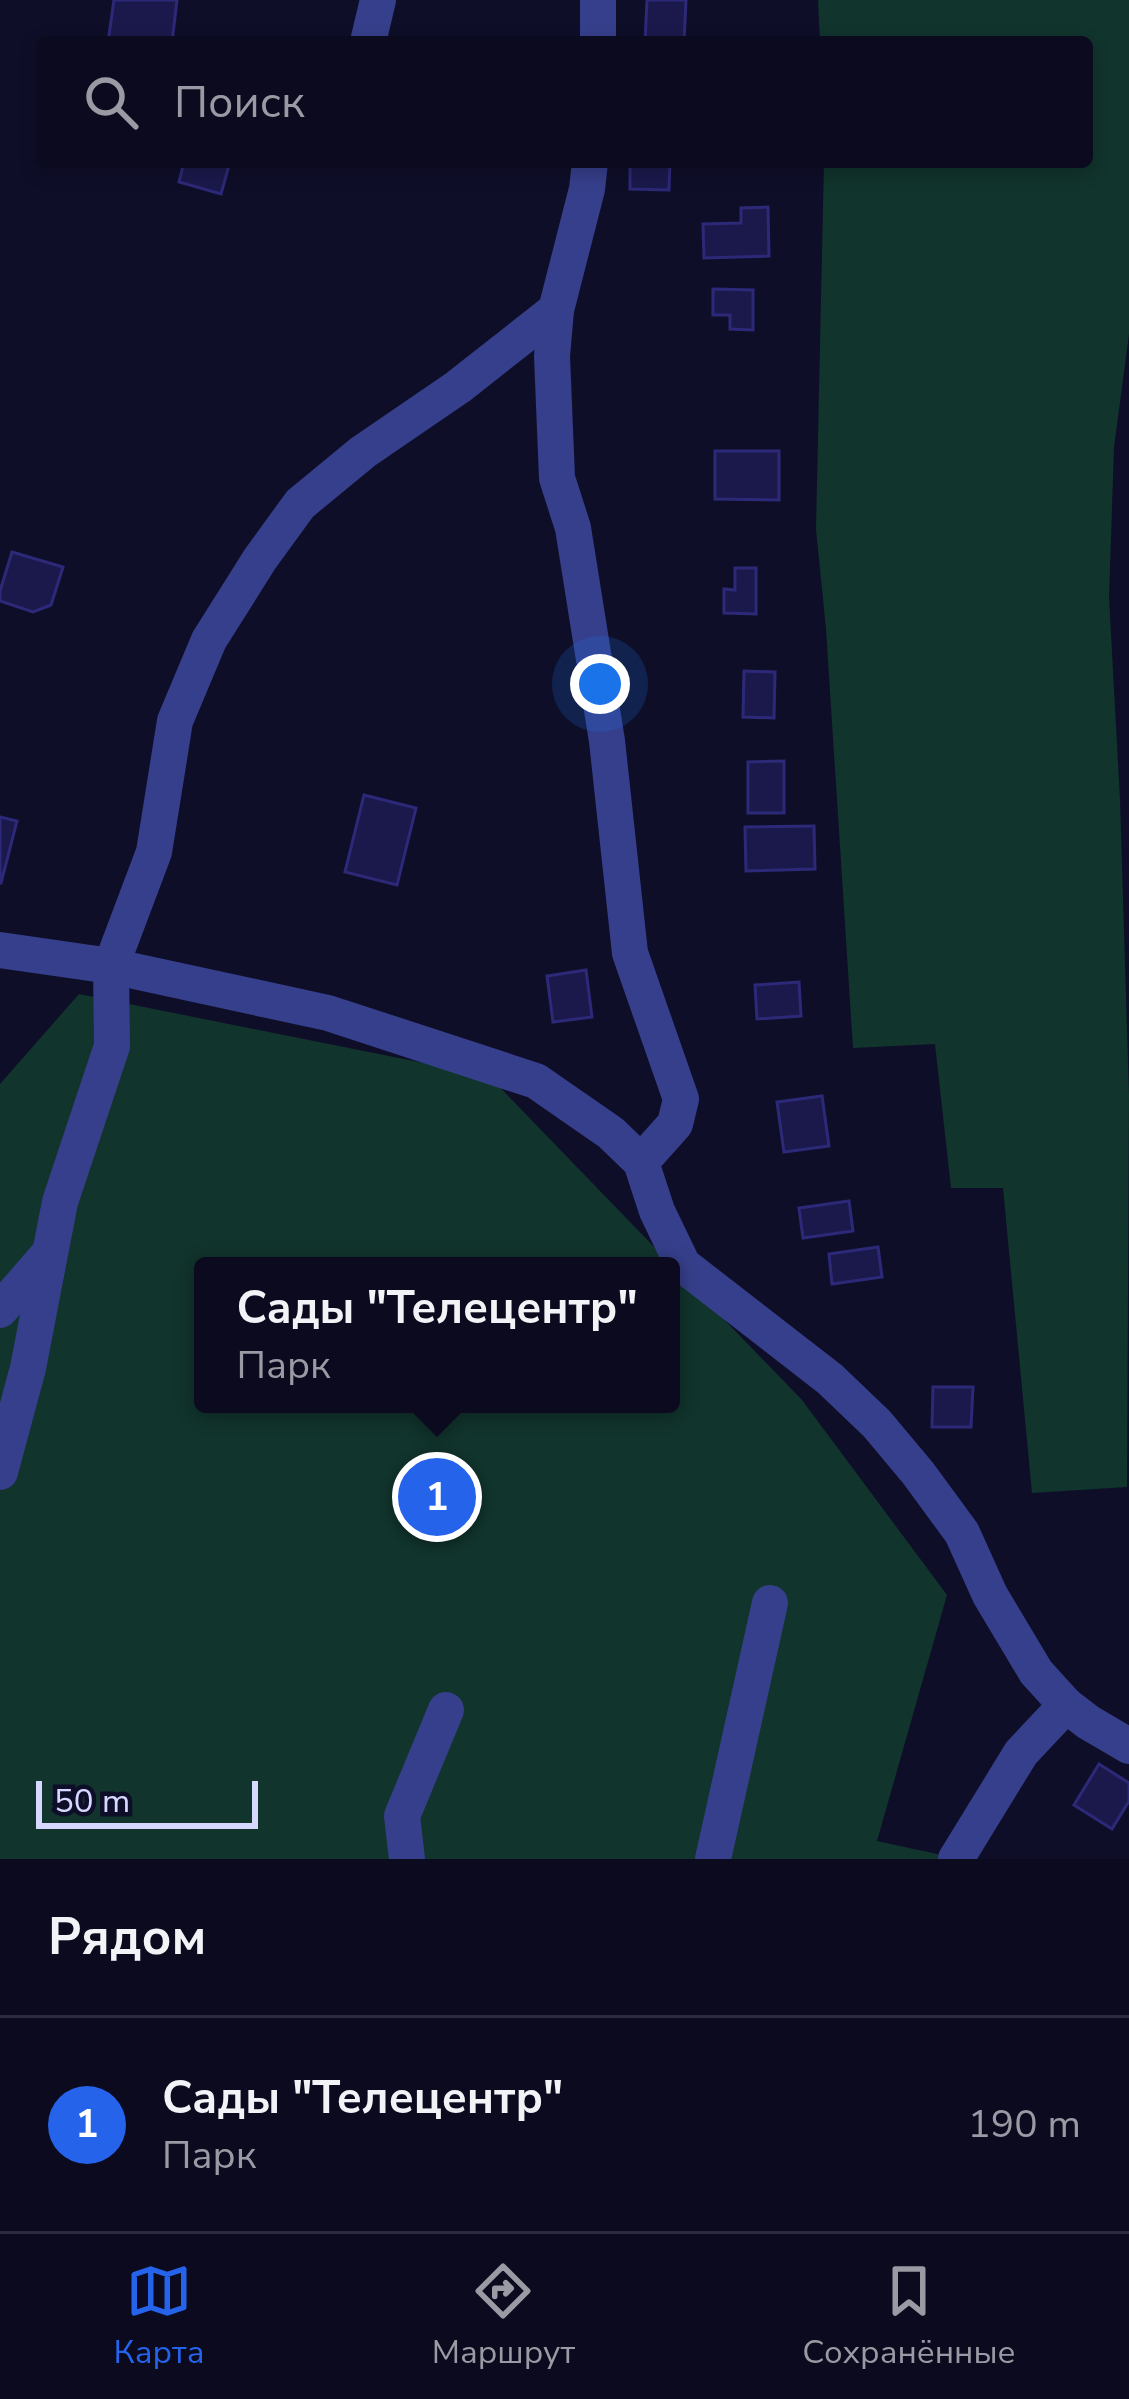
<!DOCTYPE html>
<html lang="ru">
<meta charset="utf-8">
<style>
body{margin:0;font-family:"Nunito Sans",sans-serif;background:#141328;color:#f1f3f6}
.scale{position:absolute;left:36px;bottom:30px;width:222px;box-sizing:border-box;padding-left:12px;border:6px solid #d6d8ff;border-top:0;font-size:33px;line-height:42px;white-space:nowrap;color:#d6d8ff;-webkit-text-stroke:9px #0f0e29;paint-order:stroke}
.you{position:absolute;left:600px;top:684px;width:42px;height:42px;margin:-30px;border:9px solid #fff;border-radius:50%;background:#1a73e8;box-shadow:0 0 0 18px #1a73e833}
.badge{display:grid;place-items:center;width:78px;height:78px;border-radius:50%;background:#2563eb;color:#fff;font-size:39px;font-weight:700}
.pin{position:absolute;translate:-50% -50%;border:6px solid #fff;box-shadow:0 3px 12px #0006}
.popup{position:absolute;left:194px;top:1257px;width:486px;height:156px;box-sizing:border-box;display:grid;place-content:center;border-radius:12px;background:#0b0a1f;filter:drop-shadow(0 3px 9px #0005);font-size:39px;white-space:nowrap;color:#9a9aa4}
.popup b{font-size:45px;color:#f1f3f6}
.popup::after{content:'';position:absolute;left:50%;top:100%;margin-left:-24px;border:24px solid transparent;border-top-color:#0b0a1f}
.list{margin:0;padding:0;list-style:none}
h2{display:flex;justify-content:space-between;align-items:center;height:156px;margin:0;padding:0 48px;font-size:51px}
h2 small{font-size:39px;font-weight:400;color:#9a9aa4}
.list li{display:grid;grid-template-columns:78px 1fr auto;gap:36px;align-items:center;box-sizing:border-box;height:216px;padding:0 48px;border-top:3px solid #2b2b3d}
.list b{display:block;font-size:45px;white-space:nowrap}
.list p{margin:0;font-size:39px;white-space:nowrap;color:#9a9aa4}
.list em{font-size:39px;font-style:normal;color:#9a9aa4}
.icon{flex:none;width:66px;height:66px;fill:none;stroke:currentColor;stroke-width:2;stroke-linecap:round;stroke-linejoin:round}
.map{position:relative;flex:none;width:1129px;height:1859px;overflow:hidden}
.search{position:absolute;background:#0b0a1f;box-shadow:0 6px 18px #0003;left:36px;right:36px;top:36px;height:132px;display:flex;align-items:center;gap:30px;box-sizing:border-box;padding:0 42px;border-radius:12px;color:#9a9aa4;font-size:45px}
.sheet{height:372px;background:#0b0a1f}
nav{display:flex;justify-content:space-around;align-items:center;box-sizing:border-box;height:168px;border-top:3px solid #2b2b3d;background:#0b0a1f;font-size:33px;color:#9a9aa4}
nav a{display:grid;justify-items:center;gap:6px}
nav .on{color:#2563eb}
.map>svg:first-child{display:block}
.green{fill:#11342d;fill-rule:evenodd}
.building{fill:#1b194b;stroke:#2d2979;stroke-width:3}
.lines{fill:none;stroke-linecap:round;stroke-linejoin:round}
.minor{stroke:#363f8b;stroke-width:36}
</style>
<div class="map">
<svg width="1129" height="1859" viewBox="0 0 1129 1859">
<rect width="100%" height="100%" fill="#0f0e29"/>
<g class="green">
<path d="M818,0H1129V334L1114,447L1109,597L1120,800L1129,1095L1127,1487L1032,1493L1003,1188H951L935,1044L853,1048L826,629L816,529L824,162H1087V42H820Z"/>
<path d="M79,994L489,1076L802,1400L947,1595L877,1841L960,1859H0V1084ZM203,1266H671V1404H203Z"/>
</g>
<g class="building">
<path d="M114,0H177L172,42H108Z"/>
<path d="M647,0H686L684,42H645Z"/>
<path d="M184,162H230L221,194L179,182Z"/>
<path d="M630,162H670L669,190L630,189Z"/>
<path d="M768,207L769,256L704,258L703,224L741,223V208Z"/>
<path d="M713,289L753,290V330L730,329V315H713Z"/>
<path d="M715,451H779V500L715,499Z"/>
<path d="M12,552L63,567L51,605L33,612L0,601V591Z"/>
<path d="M735,568H756V614L724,613V589L735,590Z"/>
<path d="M744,671L775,672L774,718L743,717Z"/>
<path d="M784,761V813H748V762Z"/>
<path d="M364,795L416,808L397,885L345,872Z"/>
<path d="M0,817L17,821L1,883H0Z"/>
<path d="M814,826L815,869L746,871L745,827Z"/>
<path d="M586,970L592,1017L553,1022L547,976Z"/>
<path d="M799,982L801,1016L757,1019L755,985Z"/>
<path d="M822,1096L829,1146L784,1152L777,1102Z"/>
<path d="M849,1201L853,1231L803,1238L799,1208Z"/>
<path d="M878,1247L882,1277L832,1284L829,1254Z"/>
<path d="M933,1387H973L971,1427H932Z"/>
<path d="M1099,1764L1129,1783V1801L1112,1829L1074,1805Z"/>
</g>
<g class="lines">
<g class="minor">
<path d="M598,0V42"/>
<path d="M368,42L378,0"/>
<path d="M590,162L587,189L556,310L552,356L557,478L573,528L607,741L630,953L681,1099L675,1124L641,1162"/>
<path d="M0,950L111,966L328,1013L536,1081L611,1133L641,1162L657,1211L683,1265L830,1379L877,1424L918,1473L962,1533L990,1595L1036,1672L1066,1705L1088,1722L1129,1746"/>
<path d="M0,1310L46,1257"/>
<path d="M0,1472L28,1368L60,1202L112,1046L111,966L154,852L175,721L209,640L260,559L300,504L363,452L458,387L556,310"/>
<path d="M407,1859L402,1816L446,1710"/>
<path d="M713,1859L770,1603"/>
<path d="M956,1859L1021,1753L1066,1705"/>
</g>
</g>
</svg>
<div class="scale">50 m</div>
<div class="you"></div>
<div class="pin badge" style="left:437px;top:1497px">1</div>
<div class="popup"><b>Сады &quot;Телецентр&quot;</b>Парк</div>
<div class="search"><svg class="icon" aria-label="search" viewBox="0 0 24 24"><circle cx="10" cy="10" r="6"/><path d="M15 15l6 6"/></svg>Поиск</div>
</div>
<section class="sheet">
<h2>Рядом<small></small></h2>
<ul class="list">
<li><span class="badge">1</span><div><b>Сады &quot;Телецентр&quot;</b><p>Парк</p></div><em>190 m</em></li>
</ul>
</section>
<nav>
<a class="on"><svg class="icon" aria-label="map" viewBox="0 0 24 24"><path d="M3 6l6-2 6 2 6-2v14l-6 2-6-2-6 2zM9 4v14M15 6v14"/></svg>Карта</a>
<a><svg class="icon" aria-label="directions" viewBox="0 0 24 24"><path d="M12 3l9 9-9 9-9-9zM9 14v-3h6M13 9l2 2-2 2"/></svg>Маршрут</a>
<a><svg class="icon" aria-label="saved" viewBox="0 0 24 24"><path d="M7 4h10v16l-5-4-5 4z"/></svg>Сохранённые</a>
</nav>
